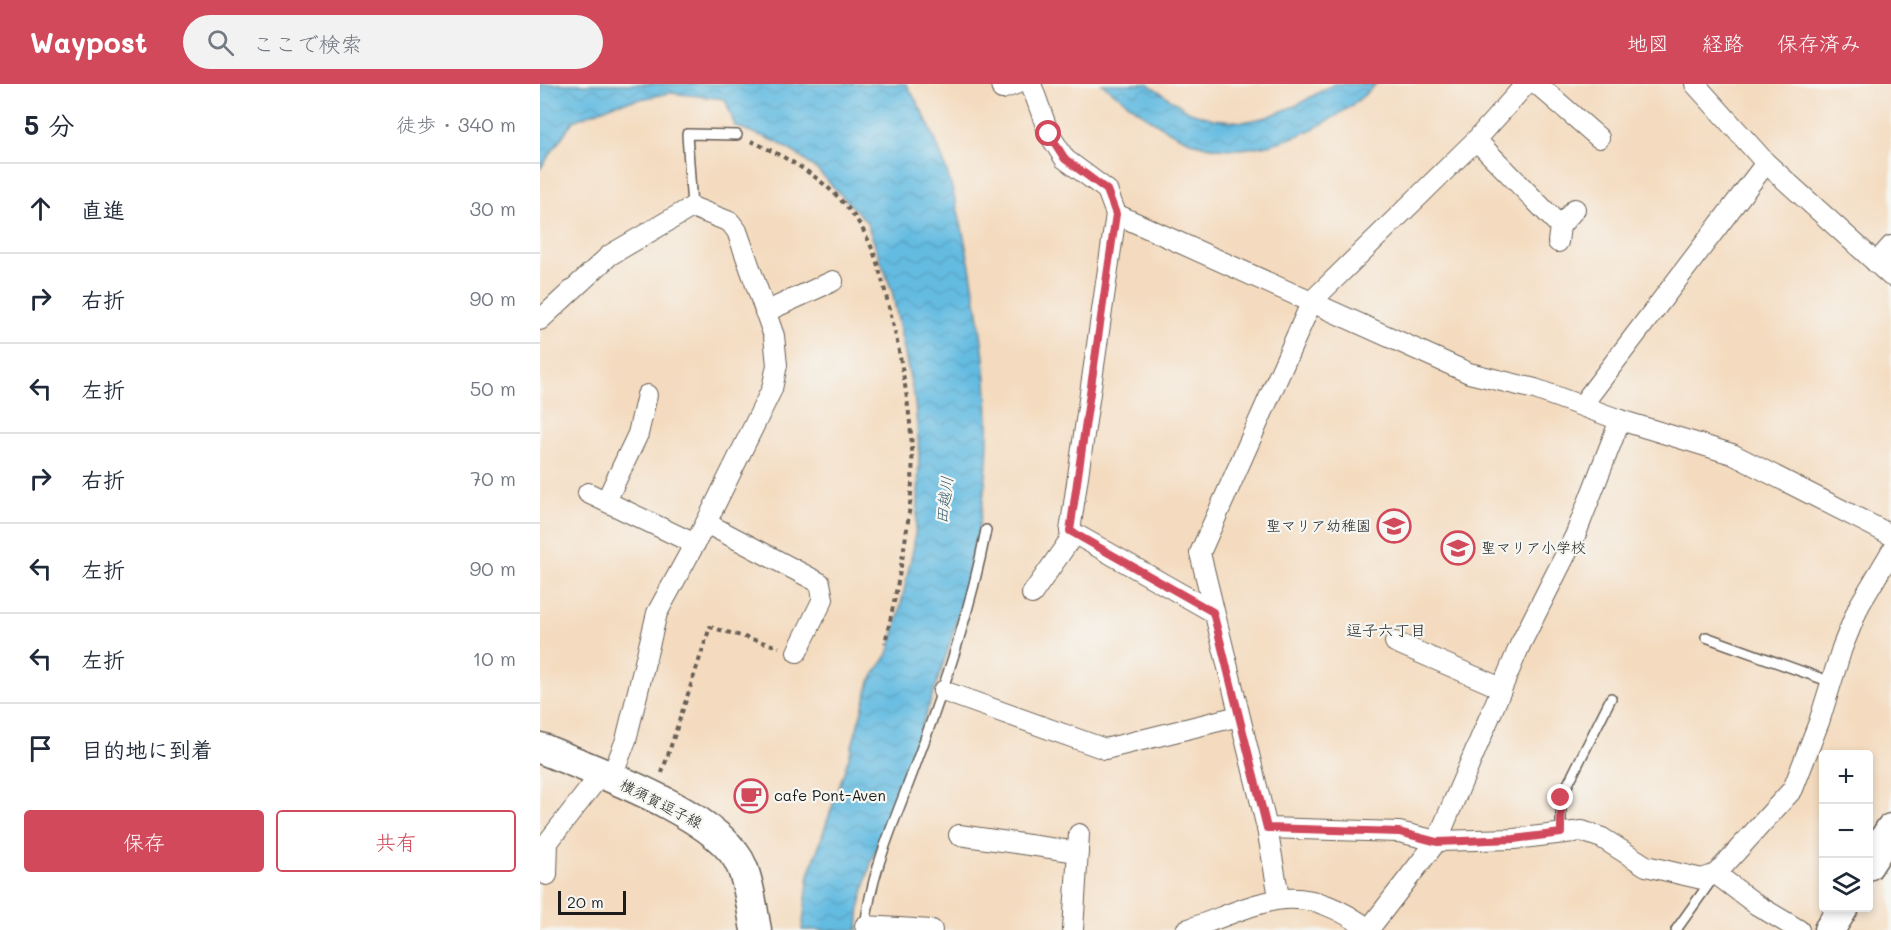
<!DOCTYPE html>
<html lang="ja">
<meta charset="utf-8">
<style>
body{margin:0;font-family:Mali,"Klee One",sans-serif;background:#f2f2f3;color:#1f2937}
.controls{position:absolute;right:18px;bottom:18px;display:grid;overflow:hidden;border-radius:6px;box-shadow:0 3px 9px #0003}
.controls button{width:54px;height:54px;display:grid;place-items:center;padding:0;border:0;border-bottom:2px solid #e0e1e3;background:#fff;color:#1f2937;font:30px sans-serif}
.scale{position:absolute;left:18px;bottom:15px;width:68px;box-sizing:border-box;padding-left:6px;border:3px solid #1c1c1c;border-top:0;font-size:16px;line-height:21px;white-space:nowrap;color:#1c1c1c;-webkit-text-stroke:4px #f6f6f2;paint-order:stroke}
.stop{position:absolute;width:18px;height:18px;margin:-14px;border:4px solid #d1495b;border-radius:50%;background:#fff}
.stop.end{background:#d1495b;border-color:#fff;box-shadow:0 2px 6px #0008}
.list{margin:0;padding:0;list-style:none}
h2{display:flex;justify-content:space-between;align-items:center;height:78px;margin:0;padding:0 24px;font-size:26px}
h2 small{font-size:20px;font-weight:400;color:#747a83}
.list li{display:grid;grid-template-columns:39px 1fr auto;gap:18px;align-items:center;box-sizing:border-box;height:90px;padding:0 24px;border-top:2px solid #e0e1e3}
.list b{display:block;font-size:22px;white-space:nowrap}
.list em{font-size:20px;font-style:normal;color:#747a83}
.actions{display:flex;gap:12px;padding:18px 24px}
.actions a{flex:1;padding:14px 0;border:2px solid #d1495b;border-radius:6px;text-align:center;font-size:21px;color:#d1495b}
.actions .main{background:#d1495b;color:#fff}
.icon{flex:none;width:33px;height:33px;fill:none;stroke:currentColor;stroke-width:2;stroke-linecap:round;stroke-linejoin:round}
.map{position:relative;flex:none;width:1351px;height:846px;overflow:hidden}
header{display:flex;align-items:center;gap:36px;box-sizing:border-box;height:84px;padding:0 30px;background:#d1495b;color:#fff}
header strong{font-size:28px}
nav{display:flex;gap:33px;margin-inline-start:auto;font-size:21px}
.search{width:420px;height:54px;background:#f2f2f3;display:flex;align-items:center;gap:15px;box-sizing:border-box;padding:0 21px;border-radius:33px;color:#747a83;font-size:22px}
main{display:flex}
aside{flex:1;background:#fff}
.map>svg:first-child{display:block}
.water{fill:url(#water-waves);stroke:#406c7e;stroke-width:1.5}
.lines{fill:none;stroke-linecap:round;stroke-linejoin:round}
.lane-casing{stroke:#685f55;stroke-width:12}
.street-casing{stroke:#685f55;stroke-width:22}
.primary-casing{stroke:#685f55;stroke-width:33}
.path{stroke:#685f55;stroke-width:4;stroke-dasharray:4.5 4.5;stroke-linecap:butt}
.lane{stroke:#fff;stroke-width:9}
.street{stroke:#fff;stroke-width:20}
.primary{stroke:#fff;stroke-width:30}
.route{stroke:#d1495b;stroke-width:8}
.labels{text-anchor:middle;stroke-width:4.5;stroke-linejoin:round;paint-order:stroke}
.poi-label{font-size:15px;fill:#1c1c1c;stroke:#f6f6f2;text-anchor:start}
.street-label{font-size:15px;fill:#1c1c1c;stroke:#f6f6f2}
.water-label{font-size:16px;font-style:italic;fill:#395c6b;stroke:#f6f6f2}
.neighbourhood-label{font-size:16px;fill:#1c1c1c;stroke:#f6f6f2}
</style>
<header>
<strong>Waypost</strong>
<div class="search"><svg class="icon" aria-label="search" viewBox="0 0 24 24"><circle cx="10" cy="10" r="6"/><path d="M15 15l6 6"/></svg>ここで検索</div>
<nav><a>地図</a><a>経路</a><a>保存済み</a></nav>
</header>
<main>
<aside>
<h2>5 分<small>徒歩 · 340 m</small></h2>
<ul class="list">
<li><svg class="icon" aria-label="ahead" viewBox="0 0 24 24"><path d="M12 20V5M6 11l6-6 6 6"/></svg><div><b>直進</b></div><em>30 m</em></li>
<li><svg class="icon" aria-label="right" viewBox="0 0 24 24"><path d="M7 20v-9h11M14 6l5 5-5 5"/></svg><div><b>右折</b></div><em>90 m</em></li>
<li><svg class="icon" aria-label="left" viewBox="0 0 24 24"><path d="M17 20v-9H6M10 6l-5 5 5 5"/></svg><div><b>左折</b></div><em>50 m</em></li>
<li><svg class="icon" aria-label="right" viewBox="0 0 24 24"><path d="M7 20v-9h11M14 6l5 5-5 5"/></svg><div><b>右折</b></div><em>70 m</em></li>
<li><svg class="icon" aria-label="left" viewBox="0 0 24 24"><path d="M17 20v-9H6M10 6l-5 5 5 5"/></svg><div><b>左折</b></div><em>90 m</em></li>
<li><svg class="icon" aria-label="left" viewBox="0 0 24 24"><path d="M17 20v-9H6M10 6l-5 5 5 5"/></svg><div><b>左折</b></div><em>10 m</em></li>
<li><svg class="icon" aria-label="arrive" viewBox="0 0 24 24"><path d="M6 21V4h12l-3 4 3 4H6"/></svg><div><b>目的地に到着</b></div></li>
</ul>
<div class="actions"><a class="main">保存</a><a>共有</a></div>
</aside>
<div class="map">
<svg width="1351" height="846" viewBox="0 0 1351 846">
<defs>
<pattern id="water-waves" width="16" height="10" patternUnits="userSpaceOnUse" patternTransform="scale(1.5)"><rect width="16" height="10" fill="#64bbe1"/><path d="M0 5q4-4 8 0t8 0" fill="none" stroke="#56a0c0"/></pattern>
</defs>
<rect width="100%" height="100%" fill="#f6f6f2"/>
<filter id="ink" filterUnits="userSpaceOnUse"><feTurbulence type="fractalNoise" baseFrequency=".0167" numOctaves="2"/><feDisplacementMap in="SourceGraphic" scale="12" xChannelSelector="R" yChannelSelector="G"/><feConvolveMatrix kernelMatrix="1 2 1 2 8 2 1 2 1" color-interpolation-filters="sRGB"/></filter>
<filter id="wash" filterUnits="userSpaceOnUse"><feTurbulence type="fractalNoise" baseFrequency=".008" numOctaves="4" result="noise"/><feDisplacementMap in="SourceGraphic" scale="24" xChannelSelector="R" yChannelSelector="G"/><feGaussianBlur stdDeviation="1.35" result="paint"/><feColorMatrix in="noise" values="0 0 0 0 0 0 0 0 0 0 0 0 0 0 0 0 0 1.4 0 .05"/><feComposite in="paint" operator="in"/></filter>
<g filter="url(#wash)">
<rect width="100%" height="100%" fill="#f4dbbf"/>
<g class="water">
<path d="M0,0H366C402,55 418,119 430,183C444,257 454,334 444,409C429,536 373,661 330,782L320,821L318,846H262L269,791L309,673L330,597L348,570L358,534L374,461L378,419L379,366L375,319L352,207L326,137L278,87L255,69L237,58L195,42L185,15L131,9L75,20L33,37L0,85Z"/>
<path d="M562,0H608L650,28L674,35L703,38L727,33L757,21L794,0H836C790,47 706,84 643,54C614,41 588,18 562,0Z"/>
</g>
</g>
<g filter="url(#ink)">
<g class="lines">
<g class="lane-casing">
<g id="lane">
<path d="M152,123L147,50L197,51"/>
<path d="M1166,553L1291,598"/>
<path d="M1021,749V714L1071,614"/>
<path d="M325,844C331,785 358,730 378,674C406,599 431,524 446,446"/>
<path d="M1136,846L1173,794"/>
</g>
</g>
<g class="street-casing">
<g id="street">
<path d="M461,0L462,5L476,0"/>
<path d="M491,0L509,50L525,75L567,106L576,130L530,447L673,528"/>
<path d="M997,0L1059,54"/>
<path d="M1155,0L1226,79L1351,192"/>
<path d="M936,56L1020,142"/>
<path d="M576,130L929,289L995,305L1080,336L1192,370L1351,451"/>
<path d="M1018,158L1020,142L1035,125"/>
<path d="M1336,179L1351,162"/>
<path d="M225,228L293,197"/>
<path d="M0,236L70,171L152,123L190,138L197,147L234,252L237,281L232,305L166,439L117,529L86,656L71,694"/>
<path d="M1042,321L1226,79"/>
<path d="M48,409L155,460"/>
<path d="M66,417L98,350L107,311"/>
<path d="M166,439L280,499L283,515L257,568"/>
<path d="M492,510L534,450"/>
<path d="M855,558L961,604"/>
<path d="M403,607L565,665L699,632"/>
<path d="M727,744L859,748L897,757L974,755L1042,747L1062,754L1106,782L1162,795L1176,790L1217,821L1259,846"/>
<path d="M419,751L538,768"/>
<path d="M1176,790L1253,705L1279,638L1302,564L1319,522L1351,468"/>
<path d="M7,791L8,758L61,690"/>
<path d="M739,813L727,744L660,469L772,217L936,56L986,0"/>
<path d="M325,842L392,846"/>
<path d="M829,845L897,757L980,561L1035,452L1080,336"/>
<path d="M533,846L539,750"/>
<path d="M646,846C724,819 756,792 830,846"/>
</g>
</g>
<g class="primary-casing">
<g id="primary">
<path d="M0,664C50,685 182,731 202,783C210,802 212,826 216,846"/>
<path d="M1328,781L1351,745"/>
<path d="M1289,846L1303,824"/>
</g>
</g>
<g class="path">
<path d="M211,57C255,77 298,102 323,146C337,170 343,200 350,227C362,275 375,349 372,398C368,452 357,506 345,559"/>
<path d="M122,689L170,543L239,563"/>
</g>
<use href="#lane" class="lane"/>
<use href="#street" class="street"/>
<use href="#primary" class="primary"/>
</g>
</g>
<g class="lines" filter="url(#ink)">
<path class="route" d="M509,50L525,75L567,106L576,130L530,447L673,528L727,744L859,748L897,758L974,755L1021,749V714"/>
</g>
<defs>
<g id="school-ring" transform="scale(1.725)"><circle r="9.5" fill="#f6f6f2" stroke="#d1495b" stroke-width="1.5"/><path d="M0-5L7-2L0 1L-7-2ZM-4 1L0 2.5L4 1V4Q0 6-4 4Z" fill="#d1495b"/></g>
<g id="cafe-ring" transform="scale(1.725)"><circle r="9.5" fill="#f6f6f2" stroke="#d1495b" stroke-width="1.5"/><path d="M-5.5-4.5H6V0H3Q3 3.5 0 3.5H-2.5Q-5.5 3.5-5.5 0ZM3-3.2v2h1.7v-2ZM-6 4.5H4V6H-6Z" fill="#d1495b"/></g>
</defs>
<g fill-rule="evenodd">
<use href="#school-ring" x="854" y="442"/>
<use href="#school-ring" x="918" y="464"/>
<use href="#cafe-ring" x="211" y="712"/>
</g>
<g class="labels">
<g class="poi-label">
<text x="831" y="447" text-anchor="end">聖マリア幼稚園</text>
<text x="941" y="469">聖マリア小学校</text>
<text x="234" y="717">cafe Pont-Aven</text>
</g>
<g class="street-label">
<text transform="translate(121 720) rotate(27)" y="5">横須賀逗子線</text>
</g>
<g class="water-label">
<text transform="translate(404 416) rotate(-83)" y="6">田越川</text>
</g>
<g class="neighbourhood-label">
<text x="846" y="552">逗子六丁目</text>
</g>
</g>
</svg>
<div class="controls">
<button>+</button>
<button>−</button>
<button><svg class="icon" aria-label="layers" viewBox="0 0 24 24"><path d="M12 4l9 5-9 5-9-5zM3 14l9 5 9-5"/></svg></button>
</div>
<div class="scale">20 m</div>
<div class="stop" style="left:509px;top:50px"></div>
<div class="stop end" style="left:1021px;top:714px"></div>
</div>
</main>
